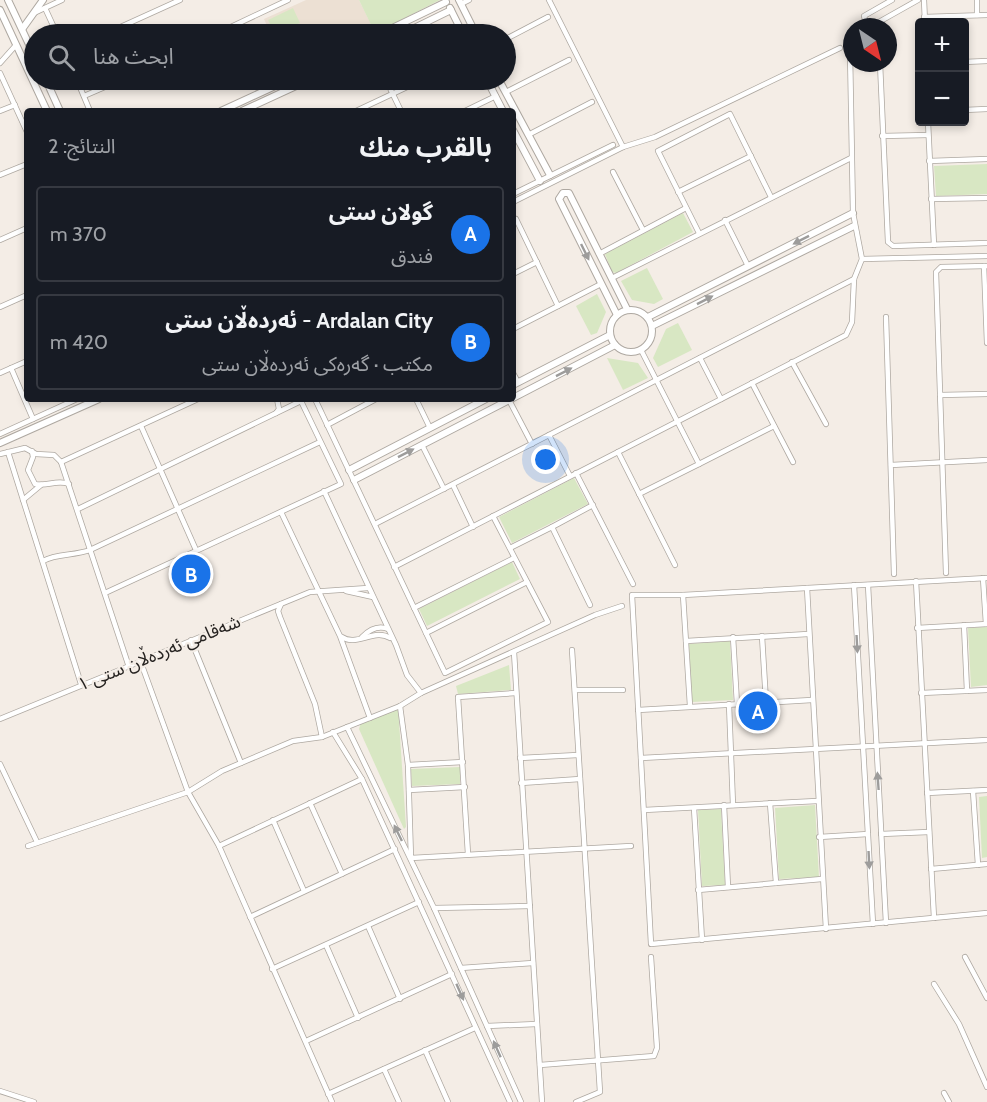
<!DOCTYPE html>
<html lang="ar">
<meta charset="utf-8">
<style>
body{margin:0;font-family:Cabin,"Noto Sans Arabic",sans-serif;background:#242831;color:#f1f3f6;direction:rtl}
.controls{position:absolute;right:18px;top:18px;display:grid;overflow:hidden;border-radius:6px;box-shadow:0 3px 9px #0003}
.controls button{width:54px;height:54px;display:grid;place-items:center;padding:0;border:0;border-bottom:2px solid #363941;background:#171b24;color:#f1f3f6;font:30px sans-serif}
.compass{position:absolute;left:843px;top:18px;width:54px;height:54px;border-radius:50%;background:#171b24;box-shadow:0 3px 9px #0003;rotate:145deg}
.you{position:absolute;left:546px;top:460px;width:21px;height:21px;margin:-15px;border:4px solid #fff;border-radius:50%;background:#1a73e8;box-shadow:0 0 0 9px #1a73e833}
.badge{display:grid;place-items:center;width:39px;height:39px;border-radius:50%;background:#1a73e8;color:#fff;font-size:20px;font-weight:700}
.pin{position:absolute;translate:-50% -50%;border:3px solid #fff;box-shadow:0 2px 6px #0006}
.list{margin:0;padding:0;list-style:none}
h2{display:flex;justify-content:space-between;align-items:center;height:78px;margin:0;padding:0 24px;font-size:26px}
h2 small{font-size:20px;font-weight:400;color:#9ea1a6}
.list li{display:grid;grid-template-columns:39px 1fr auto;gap:18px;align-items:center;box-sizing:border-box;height:96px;margin:0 12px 12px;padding:0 12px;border:2px solid #363941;border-radius:6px}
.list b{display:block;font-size:22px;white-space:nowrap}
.list p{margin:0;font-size:20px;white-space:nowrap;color:#9ea1a6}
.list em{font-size:20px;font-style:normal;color:#9ea1a6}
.icon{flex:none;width:33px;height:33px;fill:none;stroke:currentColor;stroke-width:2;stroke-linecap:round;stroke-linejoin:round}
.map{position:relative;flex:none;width:987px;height:1102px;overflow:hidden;direction:ltr}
.search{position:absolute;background:#171b24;box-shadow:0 3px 9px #0003;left:24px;top:24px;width:492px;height:66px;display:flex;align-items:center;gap:15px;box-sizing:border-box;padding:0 21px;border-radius:33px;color:#9ea1a6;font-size:22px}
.panel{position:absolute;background:#171b24;box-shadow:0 3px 9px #0003;left:24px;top:108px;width:492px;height:294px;border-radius:6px;direction:rtl}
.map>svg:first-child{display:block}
.built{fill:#ece0d3}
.green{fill:#d8e7c3}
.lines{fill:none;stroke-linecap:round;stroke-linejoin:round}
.minor-casing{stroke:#aea8a1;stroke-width:6}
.tertiary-casing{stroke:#aea8a1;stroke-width:8}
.minor{stroke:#fff;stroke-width:4.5}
.tertiary{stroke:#fff;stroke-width:6}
.oneway{fill:#9d9c9b}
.labels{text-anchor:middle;stroke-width:4.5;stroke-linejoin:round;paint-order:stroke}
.street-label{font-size:18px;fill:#262321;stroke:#f4ede6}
</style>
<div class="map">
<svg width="987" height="1102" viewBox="0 0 987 1102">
<rect width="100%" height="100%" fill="#f4ede6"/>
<path class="built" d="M306,0H359L375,32L271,34L264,19Z"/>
<g class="green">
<path d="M359,0H440L375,33Z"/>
<path d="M293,8L300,23L275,34L268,20Z"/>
<path d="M987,164V194L936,196L934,166Z"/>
<path d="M683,213L693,232L616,273L612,272L605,254Z"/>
<path d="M647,268L663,299L654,304L632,300L621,281Z"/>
<path d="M597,294L606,312L597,333L591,335L576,306Z"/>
<path d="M678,323L692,350L658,367L653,358L666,329Z"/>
<path d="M607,358L638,363L648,378L623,390Z"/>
<path d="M574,478L588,504L512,543L499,517Z"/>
<path d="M512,562L520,579L427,626L419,609Z"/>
<path d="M987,627V685L971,687L968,628Z"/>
<path d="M730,641L733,700L692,702L689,644Z"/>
<path d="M509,665L511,690L458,694L456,686Z"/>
<path d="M398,706L406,827L404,829L359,729L361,722Z"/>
<path d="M460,767V784L412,786L411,769Z"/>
<path d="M987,796V857L982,858L979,797Z"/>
<path d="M815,805L819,877L779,879L775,808Z"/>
<path d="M721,809L725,885L702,886L698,810Z"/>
</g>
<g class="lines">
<g class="minor-casing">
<g id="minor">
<path d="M549,0L623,147"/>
<path d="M924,0L925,22"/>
<path d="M977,0V15"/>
<path d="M461,4L469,0"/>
<path d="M45,8L57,34"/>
<path d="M34,13L62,0"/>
<path d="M924,17L987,15"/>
<path d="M867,27L864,16L892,0"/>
<path d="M870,27L918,0"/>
<path d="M105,34L180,0"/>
<path d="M216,34L288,0"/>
<path d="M506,39L548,17"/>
<path d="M964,62L987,61"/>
<path d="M0,63L16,45"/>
<path d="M880,63L888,242L893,246L987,243"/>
<path d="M0,73L27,132"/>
<path d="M77,80L90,111"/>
<path d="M386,80L401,111"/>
<path d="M506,92L569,60"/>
<path d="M84,96L121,80"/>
<path d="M964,110L987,109"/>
<path d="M0,111L15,105"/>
<path d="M356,111L422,80"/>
<path d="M465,111L496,96"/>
<path d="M928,122L934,245"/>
<path d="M528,135L592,102"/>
<path d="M882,136L928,135"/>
<path d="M929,161L987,159"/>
<path d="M613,172L643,230"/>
<path d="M0,175L27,164"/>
<path d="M678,192L751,156"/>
<path d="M513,194L613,145"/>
<path d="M931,199L987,198"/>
<path d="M513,202L623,147L655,137L840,48"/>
<path d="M725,220L748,266"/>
<path d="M513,221L516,219L558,306"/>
<path d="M699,233L658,151L730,114L771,197"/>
<path d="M0,240L27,228"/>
<path d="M599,254L686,208"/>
<path d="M862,259L987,256"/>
<path d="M984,266L987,343"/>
<path d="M513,274L537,262"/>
<path d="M612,278L851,158"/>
<path d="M0,307L27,295"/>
<path d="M886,317L894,574"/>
<path d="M513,329L601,284"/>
<path d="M700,358L721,399"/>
<path d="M792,362L826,424"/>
<path d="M11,368L33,419"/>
<path d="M0,373L27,361"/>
<path d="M513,373L518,382"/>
<path d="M752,383L793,462"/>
<path d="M940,395L987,394"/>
<path d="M315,399L445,673L548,622L493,516"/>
<path d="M416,399L430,428"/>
<path d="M509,400L532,444"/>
<path d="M276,413L279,409L277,399"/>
<path d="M327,425L376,399"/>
<path d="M141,426L196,550"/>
<path d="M0,434L77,399"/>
<path d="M549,435L570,476"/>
<path d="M422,445L444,489"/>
<path d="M32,451L33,457L28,470L35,484C47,487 57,479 69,484"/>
<path d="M8,452L81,684"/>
<path d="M618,452L675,565"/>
<path d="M0,454L25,448L36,454L54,455L61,462L128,664"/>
<path d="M61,462L198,399"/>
<path d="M699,464L774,426"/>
<path d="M891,465L987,460"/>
<path d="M576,473L633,584"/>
<path d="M453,485L473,527"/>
<path d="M639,494L699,464L641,350"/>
<path d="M23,500L41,485"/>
<path d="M78,509L301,401"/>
<path d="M281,512L340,636L370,718"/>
<path d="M375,524L854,279"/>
<path d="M552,527L593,505"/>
<path d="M510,548L552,527L590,605"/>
<path d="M43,561C57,553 74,556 90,550L320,442"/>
<path d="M394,567L846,335L852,322L854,279L862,259L853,213L850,52"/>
<path d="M946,573L936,272L941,267L987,266"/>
<path d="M983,578L986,624"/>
<path d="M987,578L683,595H632L651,944L987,913"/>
<path d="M916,581L934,918"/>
<path d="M854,585L873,924"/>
<path d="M868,585L886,923"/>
<path d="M807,588L826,929"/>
<path d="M346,591L373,597"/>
<path d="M105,593L341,484L300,399"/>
<path d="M683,595L690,706"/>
<path d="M281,604L278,611L280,617L315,704L322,737"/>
<path d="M414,608L514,558"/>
<path d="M964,625L967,691"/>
<path d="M917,628L987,624"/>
<path d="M426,633L527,582"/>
<path d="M762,636L766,702"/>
<path d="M342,637C356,647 375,628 390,638"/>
<path d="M362,637C369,630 378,625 388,629"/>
<path d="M733,637L737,704"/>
<path d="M191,640L241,763"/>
<path d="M686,641L808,634"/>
<path d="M572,650L600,1092L576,1102"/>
<path d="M514,652L542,1102"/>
<path d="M140,660L188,792L219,846L332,1102"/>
<path d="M575,690H623"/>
<path d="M421,693L595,615L622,606"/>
<path d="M921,693L987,690"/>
<path d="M729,704L733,805"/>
<path d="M400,706L408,765L411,858L631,846"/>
<path d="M638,710L812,700"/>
<path d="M0,719L310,592L368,588"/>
<path d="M347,727L434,908L521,1102"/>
<path d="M333,732L362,779L510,1102"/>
<path d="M520,758L578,755"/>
<path d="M641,758L987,740"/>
<path d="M0,764L37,842"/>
<path d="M408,765L463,762"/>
<path d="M521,783L580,779"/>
<path d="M409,790L465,787"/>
<path d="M973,791L978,865"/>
<path d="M927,793L987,790"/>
<path d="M310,803L342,874"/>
<path d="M770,803L776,883"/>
<path d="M724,805L728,887"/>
<path d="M694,808L702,940"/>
<path d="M644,810L817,801"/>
<path d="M273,820L304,891"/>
<path d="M881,834L929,832"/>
<path d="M819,837L868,834"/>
<path d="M28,846L188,792L222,771L293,741L322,737L400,706L421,693L407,675L396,645L324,491"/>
<path d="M219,846L362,779"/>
<path d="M468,854L458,697L516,693"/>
<path d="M931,869L987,864"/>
<path d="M698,890L822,879"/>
<path d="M434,908L530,906"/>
<path d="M250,917L395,849"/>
<path d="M368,926L400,999"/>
<path d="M326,945L358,1018"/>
<path d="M965,957L987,998"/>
<path d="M461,968L533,963"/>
<path d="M272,969L419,902"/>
<path d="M934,984L959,1024L987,1087"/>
<path d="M487,1026L537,1024"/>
<path d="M306,1041L452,974"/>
<path d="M425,1050L448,1102"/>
<path d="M540,1065L654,1056L657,1048L651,957"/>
<path d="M384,1069L399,1102"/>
<path d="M0,1091L34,1102"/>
<path d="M944,1093L949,1102"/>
<path d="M328,1094L475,1028"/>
</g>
</g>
<g class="tertiary-casing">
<g id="tertiary">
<path d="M8,0L34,55"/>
<path d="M459,0L476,34"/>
<path d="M450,8L463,34"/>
<path d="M0,10L47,111"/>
<path d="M23,28L43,0"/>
<path d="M380,34L446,2"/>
<path d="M402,34L451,10"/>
<path d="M46,80L60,111"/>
<path d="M487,80L503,111"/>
<path d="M499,80L550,175"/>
<path d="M221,111L288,80"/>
<path d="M242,111L309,80"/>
<path d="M513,130L540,181"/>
<circle cx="631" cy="331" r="21"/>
<path d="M617,315L559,199L563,193H569L627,309"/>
<path d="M648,317L853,213"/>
<path d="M652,326L854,226"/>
<path d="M513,385L610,335"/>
<path d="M513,398L615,345"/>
<path d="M0,443L99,399"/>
<path d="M349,470L486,399"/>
<path d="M354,480L511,399"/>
</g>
</g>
<use href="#minor" class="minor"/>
<use href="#tertiary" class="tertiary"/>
</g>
<defs><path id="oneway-solid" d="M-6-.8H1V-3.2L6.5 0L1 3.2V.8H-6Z" transform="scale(1.5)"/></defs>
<g class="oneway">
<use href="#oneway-solid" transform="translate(801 240) rotate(153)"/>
<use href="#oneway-solid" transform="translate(585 252) rotate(64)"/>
<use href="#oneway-solid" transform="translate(705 300) rotate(-27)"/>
<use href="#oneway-solid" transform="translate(564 372) rotate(-27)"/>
<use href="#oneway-solid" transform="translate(406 453) rotate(-27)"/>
<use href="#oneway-solid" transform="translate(857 644) rotate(87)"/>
<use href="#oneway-solid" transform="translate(878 781) rotate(-94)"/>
<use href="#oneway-solid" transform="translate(398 833) rotate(-116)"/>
<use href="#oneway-solid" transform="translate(869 860) rotate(87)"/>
<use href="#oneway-solid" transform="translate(460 992) rotate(66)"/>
<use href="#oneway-solid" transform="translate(497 1049) rotate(-114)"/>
</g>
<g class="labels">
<g class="street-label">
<text transform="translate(159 653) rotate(-22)" y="6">شەقامی ئەردەڵان ستی ١</text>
</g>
</g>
</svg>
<div class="controls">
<button>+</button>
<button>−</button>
</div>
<svg class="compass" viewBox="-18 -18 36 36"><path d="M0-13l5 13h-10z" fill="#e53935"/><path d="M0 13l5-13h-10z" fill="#9ea1a6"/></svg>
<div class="you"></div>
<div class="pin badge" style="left:758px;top:711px">A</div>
<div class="pin badge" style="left:191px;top:574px">B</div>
<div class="search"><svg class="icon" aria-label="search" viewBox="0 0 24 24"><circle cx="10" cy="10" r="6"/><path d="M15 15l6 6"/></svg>ابحث هنا</div>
<section class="panel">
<h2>بالقرب منك<small>النتائج: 2</small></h2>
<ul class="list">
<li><span class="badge">A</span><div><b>گولان ستی</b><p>فندق</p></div><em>370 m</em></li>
<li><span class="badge">B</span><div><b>Ardalan City - ئەردەڵان ستی</b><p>مكتب · گەرەکی ئەردەڵان ستی</p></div><em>420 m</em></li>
</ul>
</section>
</div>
